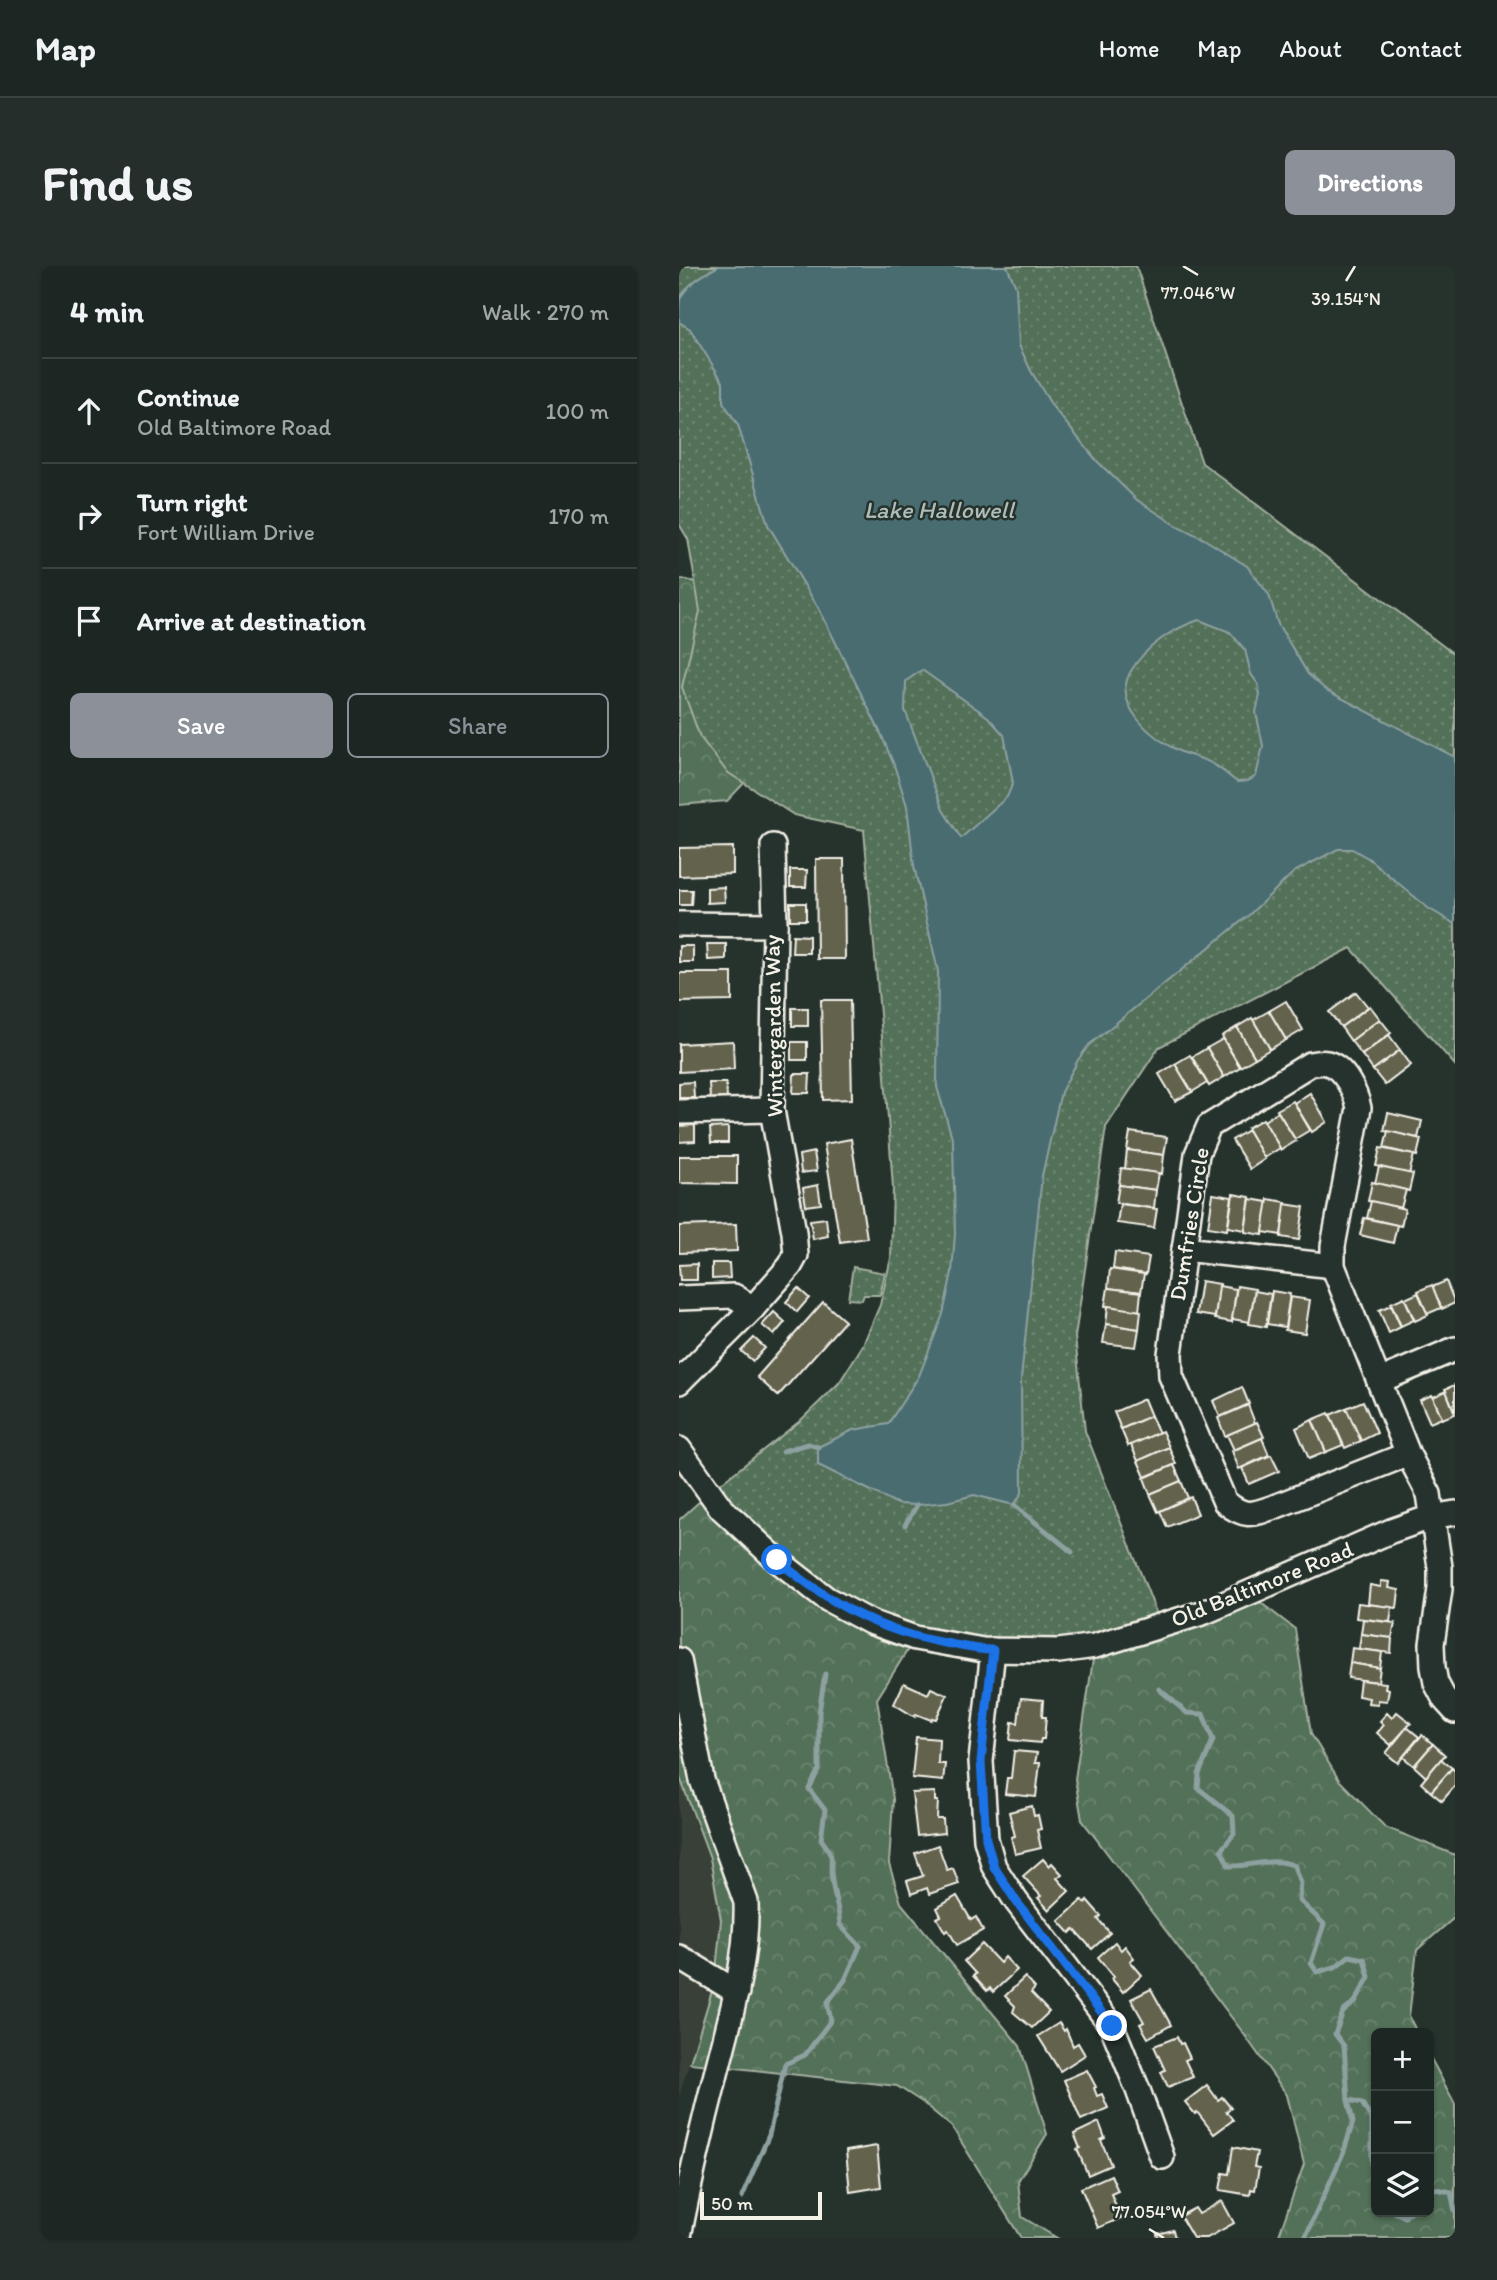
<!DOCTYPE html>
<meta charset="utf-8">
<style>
body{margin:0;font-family:Itim,sans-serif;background:#252e2a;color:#f1f3f6}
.controls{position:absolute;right:21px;bottom:21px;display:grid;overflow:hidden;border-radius:10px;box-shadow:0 2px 5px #0004}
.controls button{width:63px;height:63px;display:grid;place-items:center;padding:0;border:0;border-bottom:2px solid #3a4340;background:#1c2622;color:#f1f3f6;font:35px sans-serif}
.scale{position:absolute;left:21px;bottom:18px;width:122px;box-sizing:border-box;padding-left:7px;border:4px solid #f4f1e8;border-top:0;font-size:19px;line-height:24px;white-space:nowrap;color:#f4f1e8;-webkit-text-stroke:5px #26332d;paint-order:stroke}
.stop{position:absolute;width:21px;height:21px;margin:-16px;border:5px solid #1a73e8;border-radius:50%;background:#fff}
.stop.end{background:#1a73e8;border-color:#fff;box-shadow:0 2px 7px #0008}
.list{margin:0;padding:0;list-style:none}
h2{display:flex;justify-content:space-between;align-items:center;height:91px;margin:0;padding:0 28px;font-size:30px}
h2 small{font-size:23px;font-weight:400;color:#a0a5a5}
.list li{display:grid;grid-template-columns:46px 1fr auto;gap:21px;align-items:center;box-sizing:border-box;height:105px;padding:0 28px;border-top:2px solid #3a4340}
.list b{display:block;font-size:26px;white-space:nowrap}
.list p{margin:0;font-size:23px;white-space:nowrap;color:#a0a5a5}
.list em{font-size:23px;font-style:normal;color:#a0a5a5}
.actions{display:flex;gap:14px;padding:21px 28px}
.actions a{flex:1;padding:16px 0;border:2px solid #8c9099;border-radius:10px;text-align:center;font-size:24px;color:#8c9099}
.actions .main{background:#8c9099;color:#fff}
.icon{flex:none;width:38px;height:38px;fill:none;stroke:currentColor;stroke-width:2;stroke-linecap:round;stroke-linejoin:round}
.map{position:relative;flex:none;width:776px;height:1972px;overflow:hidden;border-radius:10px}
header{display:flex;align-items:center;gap:42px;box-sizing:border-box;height:98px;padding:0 35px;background:#1c2622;border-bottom:2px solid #3a4340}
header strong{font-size:33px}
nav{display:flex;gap:38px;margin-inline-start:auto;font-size:24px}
.intro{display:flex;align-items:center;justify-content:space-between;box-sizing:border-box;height:168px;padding:0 42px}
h1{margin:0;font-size:49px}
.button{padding:18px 32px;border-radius:10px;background:#8c9099;color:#fff;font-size:24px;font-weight:700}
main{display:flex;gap:42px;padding:0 42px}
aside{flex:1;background:#1c2622;border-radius:10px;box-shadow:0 2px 5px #0004}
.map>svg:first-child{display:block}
.built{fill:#384137}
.forest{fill:url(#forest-crowns);stroke:#a4b0a0;stroke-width:2}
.park{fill:url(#park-dots);stroke:#a4b0a0;stroke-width:2}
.water{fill:#4a6c71;stroke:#8ea1a1;stroke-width:2;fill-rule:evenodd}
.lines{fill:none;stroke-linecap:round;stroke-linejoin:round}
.stream{stroke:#8ea1a1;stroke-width:5}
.building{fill:#62624d;stroke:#f4f1e8;stroke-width:2}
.minor-casing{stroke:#f4f1e8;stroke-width:28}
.minor{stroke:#26332d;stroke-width:23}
.route{stroke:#1a73e8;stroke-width:9}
.ticks{fill:none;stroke:#f4f1e8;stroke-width:2.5}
.labels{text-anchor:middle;stroke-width:5;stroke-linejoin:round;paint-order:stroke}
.street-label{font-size:23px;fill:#f4f1e8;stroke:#26332d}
.water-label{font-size:24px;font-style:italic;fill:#b0bcb8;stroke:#26332d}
.ticks-label{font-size:18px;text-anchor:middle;fill:#f4f1e8;stroke:#26332d;stroke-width:5;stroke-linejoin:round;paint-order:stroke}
</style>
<header>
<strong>Map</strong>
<nav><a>Home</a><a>Map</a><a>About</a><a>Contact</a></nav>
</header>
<div class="intro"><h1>Find us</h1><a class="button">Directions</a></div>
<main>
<aside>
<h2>4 min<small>Walk · 270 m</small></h2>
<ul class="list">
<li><svg class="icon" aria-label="ahead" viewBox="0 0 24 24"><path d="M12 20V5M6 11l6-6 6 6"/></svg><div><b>Continue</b><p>Old Baltimore Road</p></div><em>100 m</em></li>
<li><svg class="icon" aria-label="right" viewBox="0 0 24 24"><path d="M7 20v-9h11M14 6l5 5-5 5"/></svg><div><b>Turn right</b><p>Fort William Drive</p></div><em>170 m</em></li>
<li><svg class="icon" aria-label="arrive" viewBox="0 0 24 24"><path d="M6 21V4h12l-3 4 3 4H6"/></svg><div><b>Arrive at destination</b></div></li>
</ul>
<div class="actions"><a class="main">Save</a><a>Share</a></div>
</aside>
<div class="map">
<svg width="776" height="1972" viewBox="0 0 776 1972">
<defs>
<pattern id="forest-crowns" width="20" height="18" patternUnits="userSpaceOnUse" patternTransform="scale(1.75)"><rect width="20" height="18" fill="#537058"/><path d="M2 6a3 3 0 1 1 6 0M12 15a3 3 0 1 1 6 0" fill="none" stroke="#6c8570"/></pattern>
<pattern id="park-dots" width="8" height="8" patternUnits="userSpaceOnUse" patternTransform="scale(1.75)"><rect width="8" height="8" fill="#537058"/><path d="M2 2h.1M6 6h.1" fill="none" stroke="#6c8570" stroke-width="1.8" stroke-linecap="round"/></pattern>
</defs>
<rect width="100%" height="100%" fill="#26332d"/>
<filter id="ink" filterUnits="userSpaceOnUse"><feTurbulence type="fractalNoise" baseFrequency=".0143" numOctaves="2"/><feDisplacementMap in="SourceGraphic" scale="14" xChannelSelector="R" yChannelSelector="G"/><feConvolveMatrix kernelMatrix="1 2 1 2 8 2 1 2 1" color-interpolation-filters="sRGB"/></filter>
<g filter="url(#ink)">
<path class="built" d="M0,1508L38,1592L42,1654L36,1715L0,1830Z"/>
<g class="forest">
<path d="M3,313L64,327L132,447L48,535L0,539V316Z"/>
<path d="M31,1226L236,1372L198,1433L214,1533L210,1598L222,1637L341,1780L368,1868L339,1915L343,1951L378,1972H342L273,1861L243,1836L218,1820L11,1797L36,1715L42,1654L31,1592L0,1509V1254Z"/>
<path d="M569,1327L616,1363L632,1468L660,1514L706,1561L776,1589V1651L738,1684L730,1750L738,1767H697V1946H750V1789L776,1838V1972H599L625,1898L608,1829L562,1764L403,1554L396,1513L416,1380Z"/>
</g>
<g class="park">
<path d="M0,0H457L523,197L776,389V799L672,682L480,781L427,861L396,1071L406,1165L482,1359L380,1385L191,1356L31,1226L121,1155L160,1117L184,1079L201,1039L212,992L214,922L204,783L185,564L115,549L48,506L21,471L3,421L21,345L9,273L0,258Z"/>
<path d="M174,1001L206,1007L201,1029H185L183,1034L169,1033Z"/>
</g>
<path class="water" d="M40,0H328L337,21L340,79L352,105L373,140L418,195L458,234L497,259L525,273L568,300L590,329L599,358L629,408L647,424L776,491V658L749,642L689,592L673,583H659L615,606L570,649L410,779L399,794L382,826L363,910L342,1113L343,1227L335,1239L295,1229L268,1236L238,1239L219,1238L139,1199V1181L174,1164L209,1158L240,1110L264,1048L273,1006L276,968L274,875L258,821L259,705L235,600L228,540L215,499L202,468L140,343L89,259L59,159L44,136V116L11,63L0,56C0,49 0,40 1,33C7,19 26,7 40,0ZM520,354L551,366L566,384L572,408L579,418L581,429L577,446L584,480L577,510L569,515L558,516C550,510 542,502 532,497C523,492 512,490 502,486C473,473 432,438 452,405C467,380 493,363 520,354ZM243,404L309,451L325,469L334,517L328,531L282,572L264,544L226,444L227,415Z"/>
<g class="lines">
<g class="stream">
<path d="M104,1185L129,1178L139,1181"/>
<path d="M335,1239L393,1286"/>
<path d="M226,1259L238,1239"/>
<path d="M480,1423L508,1447L524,1448L534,1474L520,1508L519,1522L554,1550L555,1568L542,1584L550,1600C573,1601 594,1590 616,1600L622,1617L620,1634L645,1658L632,1697L638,1706L656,1701L670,1690L685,1693L690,1711L676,1736L664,1746L656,1768L665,1780L669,1834L683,1837L693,1854V1902L697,1911"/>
<path d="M750,1924L752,1922L772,1926L776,1945"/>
<path d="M63,1931L90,1869L106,1798L126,1789L152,1754L148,1737L166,1714L181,1680L161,1659C160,1643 155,1630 153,1614C149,1590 159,1596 142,1573L146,1544L130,1523L140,1503V1446L146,1408"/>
<path d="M715,1946L726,1951L731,1946"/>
<path d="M626,1972L665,1885L674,1856L669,1834"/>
</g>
</g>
<g class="building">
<path d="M54,581V608L0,610V582Z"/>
<path d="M137,593H165L166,693H138Z"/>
<path d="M111,604H128L127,621H111Z"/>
<path d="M45,621L46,636L28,637V622Z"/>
<path d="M0,624H13L12,639H0Z"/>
<rect x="111" y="637" width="16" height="17"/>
<path d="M114,669L130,670V687H113Z"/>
<path d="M28,678H47V693L29,694Z"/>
<rect x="0" y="680" width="14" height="16"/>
<path d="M0,707H53V735L0,736Z"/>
<path d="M677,726L689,741L662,761L650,746Z"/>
<path d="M142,734H171L173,833L144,834Z"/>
<path d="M607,735L624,764L607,774L590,745Z"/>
<path d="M691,740L701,753L672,775L662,761Z"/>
<rect x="113" y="742" width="16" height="18"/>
<path d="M590,745L607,774L591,783L574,754Z"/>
<path d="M573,752L591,783L576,792L558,761Z"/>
<path d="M701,753L712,767L683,789L672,775Z"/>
<path d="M558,761L576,792L561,801L543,770Z"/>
<path d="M710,769L721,784L694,804L683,789Z"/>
<path d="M544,773L561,801L545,811L528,782Z"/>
<path d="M54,775L55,803L0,806V778Z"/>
<rect x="112" y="776" width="16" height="18"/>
<path d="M528,782L545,811L530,820L513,791Z"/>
<path d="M721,784L732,799L706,819L694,804Z"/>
<path d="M511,789L528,817L513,826L496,798Z"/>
<path d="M496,798L513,826L496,835L480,808Z"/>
<path d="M115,808H131L130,827H114Z"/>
<path d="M14,816L15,832H0V817Z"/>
<path d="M30,817H47L48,832L31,833Z"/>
<path d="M631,827L648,856L633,866L615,837Z"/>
<path d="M614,835L631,864L616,873L598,844Z"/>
<path d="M599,846L617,875L602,884L585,855Z"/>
<path d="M709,847L743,855L739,872L705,865Z"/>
<path d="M584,853L601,882L585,892L568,862Z"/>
<path d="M16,859V875L0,876V860Z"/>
<path d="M49,861V877H32L31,862Z"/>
<path d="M569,864L586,893L571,903L553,874Z"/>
<path d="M709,865L742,873L738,890L705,882Z"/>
<path d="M451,866L488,871L485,889L448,884Z"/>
<path d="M172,873L188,972L161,976L145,878Z"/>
<path d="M701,882L735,889L730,908L697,900Z"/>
<path d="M448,884L485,889L483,908L446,903Z"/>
<path d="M135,886L138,905L122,907L120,889Z"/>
<path d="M0,890H58V918L0,917Z"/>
<path d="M700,901L734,908L730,925L696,917Z"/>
<path d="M442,902L480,907L477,924L440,919Z"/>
<path d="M693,916L727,924L722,942L689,935Z"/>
<path d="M139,919L142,938L127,940L124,922Z"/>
<path d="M440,919L477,924L475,942L437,937Z"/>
<path d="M534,928L553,931L548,964L529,961Z"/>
<path d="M554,928L571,931L566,964L549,961Z"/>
<path d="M571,933L589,936L584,969L566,966Z"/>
<path d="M589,933L607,936L602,969L584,966Z"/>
<path d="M692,935L726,943L722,960L688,952Z"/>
<path d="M441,938L478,943L475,962L438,957Z"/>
<path d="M606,938L625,941L620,974L602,971Z"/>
<path d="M147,952L149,970L134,973L131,954Z"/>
<path d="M685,952L718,959L714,977L681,969Z"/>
<path d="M57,958L58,985L0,987V960Z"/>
<path d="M436,986L470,991L467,1008L434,1003Z"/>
<path d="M33,997H50L51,1012L33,1013Z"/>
<path d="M18,998V1014H1L0,999Z"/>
<path d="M431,1003L465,1008L462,1026L429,1022Z"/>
<path d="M522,1015L541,1018L536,1051L517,1048Z"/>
<path d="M767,1015L776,1037L763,1043L753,1021Z"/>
<path d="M753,1019L762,1042L748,1048L739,1025Z"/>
<path d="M540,1020L557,1023L553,1056L536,1053Z"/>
<path d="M558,1020L576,1023L571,1056L553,1053Z"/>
<path d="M119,1022L130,1032L118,1046L107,1036Z"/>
<path d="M429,1022L462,1026L460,1045L426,1040Z"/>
<path d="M576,1025L592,1028L587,1061L570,1058Z"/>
<path d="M593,1025L611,1028L606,1061L588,1058Z"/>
<path d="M739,1027L749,1049L736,1055L726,1033Z"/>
<path d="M611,1031L631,1034L626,1067L606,1064Z"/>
<path d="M725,1031L735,1054L722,1060L712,1037Z"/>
<path d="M144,1036L166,1055L99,1130L78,1111Z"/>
<path d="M712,1039L722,1061L710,1067L700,1044Z"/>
<path d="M429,1040L462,1045L460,1063L427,1058Z"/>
<path d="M95,1046L106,1056L95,1069L83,1059Z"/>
<path d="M427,1058L460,1063L457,1081L424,1077Z"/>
<path d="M75,1072L86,1082L74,1095L62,1085Z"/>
<path d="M776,1119V1146L766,1123Z"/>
<path d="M563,1121L570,1138L541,1151L534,1135Z"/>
<path d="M767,1125L776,1148L763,1153L754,1131Z"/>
<path d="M753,1129L763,1152L751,1157L741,1134Z"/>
<path d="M465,1133L472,1150L442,1163L435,1146Z"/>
<path d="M684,1135L698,1167L682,1175L667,1142Z"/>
<path d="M569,1139L576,1157L546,1170L539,1152Z"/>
<path d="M667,1142L682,1175L666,1182L651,1149Z"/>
<path d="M650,1147L664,1179L647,1186L633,1154Z"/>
<path d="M472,1150L480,1167L449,1180L442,1163Z"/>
<path d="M633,1154L647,1186L630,1193L617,1162Z"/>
<path d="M578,1156L585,1171L555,1184L548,1169Z"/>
<path d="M483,1165L490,1181L459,1195L452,1179Z"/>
<path d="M583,1172L590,1189L560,1203L553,1185Z"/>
<path d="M490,1181L497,1198L466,1211L459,1195Z"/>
<path d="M592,1189L600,1205L570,1218L563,1202Z"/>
<path d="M495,1199L502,1215L471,1228L465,1212Z"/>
<path d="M502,1215L509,1232L479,1246L471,1228Z"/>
<path d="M512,1231L519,1248L488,1261L481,1245Z"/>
<path d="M702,1315L711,1316L710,1322L720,1324L718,1342L689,1338L691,1319L702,1321Z"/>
<path d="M679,1337L713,1341L711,1356L677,1352Z"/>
<path d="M684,1353L716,1357L713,1372L682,1368Z"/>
<path d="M682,1368L713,1372L712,1387L680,1383Z"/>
<path d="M673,1382L703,1386L701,1402L671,1397Z"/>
<path d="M671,1397L701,1402L699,1416L669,1412Z"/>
<path d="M681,1414L707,1417L706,1422L710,1423L708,1435L699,1434V1438L689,1437L690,1432L679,1430Z"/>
<path d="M225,1417L249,1428L252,1422L268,1429L257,1453L253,1452L252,1454L237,1448L236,1451L215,1438Z"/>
<path d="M342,1432L364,1434L363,1451H367L365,1473H362L361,1477L331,1474L333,1456L339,1457Z"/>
<path d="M718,1446L732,1457L712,1479L698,1467L705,1459L701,1455L708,1447L713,1452Z"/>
<path d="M728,1461L740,1471L719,1497L707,1487Z"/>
<path d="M743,1469L754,1478L735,1500L724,1491Z"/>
<path d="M237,1471L260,1473L259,1498H266L264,1515L233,1512Z"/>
<path d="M754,1478L766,1489L747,1511L735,1500Z"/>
<path d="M335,1485L358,1487L356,1497H361L357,1531L326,1528L328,1512H332Z"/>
<path d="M762,1493L773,1502L752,1526L742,1517Z"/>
<path d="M773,1502L776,1505V1520L763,1535L752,1526Z"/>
<path d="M256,1526V1535H259L258,1553H264L265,1567L238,1570L233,1527Z"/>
<path d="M353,1540L355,1550L359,1549L362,1563L358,1564L362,1582L336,1588L332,1571L336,1570L330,1546Z"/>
<path d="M259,1579L268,1604L274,1602L280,1618L250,1628L248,1622L232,1628L228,1615L244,1610L236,1587Z"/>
<path d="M364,1593L370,1600L373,1597L383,1608L378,1612L390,1625L370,1644L359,1632L362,1630L344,1610Z"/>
<path d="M278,1630L292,1654L297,1651L304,1664L278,1679L269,1664L266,1666L258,1652L262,1650L258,1642Z"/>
<path d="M403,1634L406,1637L408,1634L422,1650L419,1653L431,1667L413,1683L395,1663L391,1667L380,1655Z"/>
<path d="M436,1676L442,1684L446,1680L455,1692L451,1695L463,1709L444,1726L433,1713L435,1711L419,1691Z"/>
<path d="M303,1678L321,1697L326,1691L338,1704L314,1726L311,1722L308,1725L294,1710L297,1708L285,1695Z"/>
<path d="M346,1711L356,1722L352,1727L370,1746L353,1762L334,1746L336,1740L326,1730Z"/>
<path d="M472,1723L492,1759L469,1772L461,1758L465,1756L452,1733Z"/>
<path d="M380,1757L385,1765L387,1763L394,1780L399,1777L406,1789L381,1805L359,1770Z"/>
<path d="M498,1771L501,1778L504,1777L511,1792L506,1794L514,1811L489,1821L482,1806L486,1804L475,1780Z"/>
<path d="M408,1804L417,1821L415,1822L418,1830L423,1828L429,1842L402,1854L385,1814Z"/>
<path d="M528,1819L539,1834L543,1831L552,1842L547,1845L554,1854L535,1868L518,1846L516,1848L506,1836Z"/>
<path d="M420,1856L426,1872L422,1874L432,1899L409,1909L398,1883L401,1882L395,1868Z"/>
<path d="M198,1880L202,1921L171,1926L167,1885Z"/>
<path d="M554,1881L578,1886L575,1901L580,1902L576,1924L572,1923L571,1929L541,1924L544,1907L550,1908Z"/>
<path d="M432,1909L439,1925L432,1928L442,1952L419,1962L402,1922Z"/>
<path d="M543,1935L555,1957L528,1972H514L501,1950L516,1942L520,1948Z"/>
<path d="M494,1964L496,1972H479L478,1968Z"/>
</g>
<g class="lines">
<g class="minor-casing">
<g id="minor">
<path d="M94,580L96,659"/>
<path d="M0,658L96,659L93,844L115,966L117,989L111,1000L74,1042L0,1116"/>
<path d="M0,846L93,844"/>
<path d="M505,983L654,1000"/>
<path d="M0,1032L55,1030L74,1042"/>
<path d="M700,1115L776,1083"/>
<path d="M0,1183L42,1242L98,1294L148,1333L191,1356L236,1372L304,1384L380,1385L416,1380L526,1346L712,1265L752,1251L776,1247"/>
<path d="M729,1188L595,1241C572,1249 566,1252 546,1236L492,1110L491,1088L518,888L530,860L631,798C636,797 643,796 648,797C665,801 677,827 680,842L654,980V1000L729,1188L750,1228L761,1301V1323L753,1378L754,1401L757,1417L766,1434L776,1445"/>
<path d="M314,1384L302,1495L307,1573L315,1601L337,1635L433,1760L459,1824L483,1891"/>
<path d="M0,1394L23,1514L67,1636C69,1694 51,1752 37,1808C23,1862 11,1915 0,1970"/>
<path d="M0,1691L58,1726"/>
</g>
</g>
<use href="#minor" class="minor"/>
</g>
</g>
<g class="lines" filter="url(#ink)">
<path class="route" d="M98,1294C151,1337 198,1365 266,1377C282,1380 298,1384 314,1384L302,1495L307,1573L315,1601L337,1635L433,1760"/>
</g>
<path class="ticks" d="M504,0L519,9M667,15L676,0M470,1963L485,1972"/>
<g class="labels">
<g class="street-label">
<text transform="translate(94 760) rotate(-91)" y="8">Wintergarden Way</text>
<text transform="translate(510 958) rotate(-81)" y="8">Dumfries Circle</text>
<text transform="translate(583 1318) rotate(-22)" y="8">Old Baltimore Road</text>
</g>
<g class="water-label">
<text x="260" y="252">Lake Hallowell</text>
</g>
</g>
<g class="ticks-label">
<text x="519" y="33">77.046°W</text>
<text x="667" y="39">39.154°N</text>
<text x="470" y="1952">77.054°W</text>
</g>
</svg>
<div class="controls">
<button>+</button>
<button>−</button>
<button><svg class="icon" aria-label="layers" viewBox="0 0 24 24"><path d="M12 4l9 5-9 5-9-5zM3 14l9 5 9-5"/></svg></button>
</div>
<div class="scale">50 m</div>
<div class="stop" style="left:98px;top:1294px"></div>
<div class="stop end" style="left:433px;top:1760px"></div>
</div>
</main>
